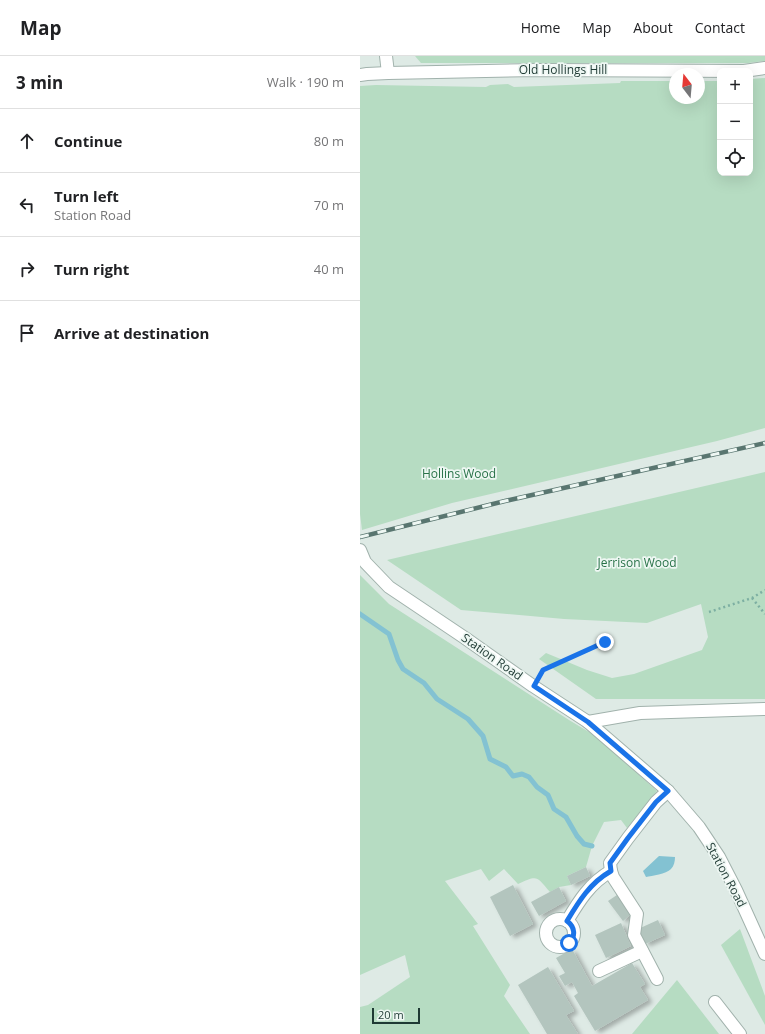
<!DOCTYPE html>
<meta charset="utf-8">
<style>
body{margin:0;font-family:"Open Sans",sans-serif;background:#f2f2f2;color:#202124}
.controls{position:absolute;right:12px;top:12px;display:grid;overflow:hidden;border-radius:8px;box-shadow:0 4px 16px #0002}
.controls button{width:36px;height:36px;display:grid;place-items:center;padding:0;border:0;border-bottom:1px solid #e0e0e0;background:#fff;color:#202124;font:20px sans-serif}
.compass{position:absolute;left:309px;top:12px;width:36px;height:36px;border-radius:50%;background:#fff;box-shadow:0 4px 16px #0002;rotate:344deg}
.scale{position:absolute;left:12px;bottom:10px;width:48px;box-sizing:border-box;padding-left:4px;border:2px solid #1f3a34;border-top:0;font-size:11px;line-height:14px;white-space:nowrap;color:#1f3a34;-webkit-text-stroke:3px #eef7f3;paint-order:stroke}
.stop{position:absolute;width:12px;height:12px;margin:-9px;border:3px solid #1a73e8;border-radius:50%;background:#fff}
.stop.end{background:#1a73e8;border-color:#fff;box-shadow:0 1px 4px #0008}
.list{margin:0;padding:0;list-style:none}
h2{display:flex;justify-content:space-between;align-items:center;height:52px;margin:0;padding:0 16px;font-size:17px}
h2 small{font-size:13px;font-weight:400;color:#757577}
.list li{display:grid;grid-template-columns:26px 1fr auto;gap:12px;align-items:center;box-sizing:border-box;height:64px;padding:0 16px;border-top:1px solid #e0e0e0}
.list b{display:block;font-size:15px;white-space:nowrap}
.list p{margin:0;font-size:13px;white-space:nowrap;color:#757577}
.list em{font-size:13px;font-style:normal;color:#757577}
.icon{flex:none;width:22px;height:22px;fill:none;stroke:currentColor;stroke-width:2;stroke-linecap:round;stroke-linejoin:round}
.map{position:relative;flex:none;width:405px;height:978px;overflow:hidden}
header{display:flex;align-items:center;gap:24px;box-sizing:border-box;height:56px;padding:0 20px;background:#fff;border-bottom:1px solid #e0e0e0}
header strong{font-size:19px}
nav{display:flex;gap:22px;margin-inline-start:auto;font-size:14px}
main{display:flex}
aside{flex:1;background:#fff}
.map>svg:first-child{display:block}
.green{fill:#b6dcc2}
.water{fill:#83c2d2}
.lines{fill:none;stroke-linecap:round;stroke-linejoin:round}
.stream{stroke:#83c2d2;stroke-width:5}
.building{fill:#b3c5be;filter:url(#shadow)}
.minor-casing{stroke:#a1b2ac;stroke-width:14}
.path{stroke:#7dafa2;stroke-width:2.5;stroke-dasharray:2 3;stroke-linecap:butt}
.minor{stroke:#fff;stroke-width:12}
.rail-casing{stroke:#597670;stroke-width:4.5}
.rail{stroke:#eef7f3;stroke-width:3;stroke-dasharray:9;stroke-linecap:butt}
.route{stroke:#1a73e8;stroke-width:5}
.labels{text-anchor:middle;stroke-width:3.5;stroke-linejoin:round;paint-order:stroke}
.street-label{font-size:12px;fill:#1f3a34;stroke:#eef7f3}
.park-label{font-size:12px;fill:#287248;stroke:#eef7f3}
</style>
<header>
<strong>Map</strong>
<nav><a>Home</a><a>Map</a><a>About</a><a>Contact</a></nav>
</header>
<main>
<aside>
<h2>3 min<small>Walk · 190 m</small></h2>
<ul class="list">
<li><svg class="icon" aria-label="ahead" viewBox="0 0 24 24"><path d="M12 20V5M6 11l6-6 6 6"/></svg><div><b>Continue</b></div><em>80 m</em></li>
<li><svg class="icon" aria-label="left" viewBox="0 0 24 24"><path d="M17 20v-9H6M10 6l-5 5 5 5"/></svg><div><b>Turn left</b><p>Station Road</p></div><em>70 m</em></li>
<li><svg class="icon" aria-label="right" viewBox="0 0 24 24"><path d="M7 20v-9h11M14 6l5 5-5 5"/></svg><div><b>Turn right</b></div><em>40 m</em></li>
<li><svg class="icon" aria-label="arrive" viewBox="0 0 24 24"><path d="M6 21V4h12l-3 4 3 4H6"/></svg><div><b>Arrive at destination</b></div></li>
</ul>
</aside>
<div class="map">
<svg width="405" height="978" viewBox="0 0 405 978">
<defs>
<filter id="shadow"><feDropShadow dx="4.5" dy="2.5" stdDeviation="2" flood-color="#0004"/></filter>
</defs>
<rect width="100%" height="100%" fill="#deeae5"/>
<g class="green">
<path d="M55,0H405V5L388,7H61Z"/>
<path d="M405,22V372L357,385L92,447L2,474L0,458V30L16,29L126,31L130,29L148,28L154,31L260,27L261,25H315V42H339V25H360V117H390V23Z"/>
<path d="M405,416V643H236L179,603L186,597L227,614L252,622L274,618L342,594L348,581L341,548L287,567L204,563L101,554L27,504Z"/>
<path d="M0,519L29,548L209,664L234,679L297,735L267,772L261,764L244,766L232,790L226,811L207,820L211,829L199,831L190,836C176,820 178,819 158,828L144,813L129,825L121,813L85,825L118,868L113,870L150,929L144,940L170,978H0V951L8,949L50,921L45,899L0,919Z"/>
<path d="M380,873L405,940V969L361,889Z"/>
<path d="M317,924L359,978H272Z"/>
</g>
<path class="water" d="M299,800L315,801C315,805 314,810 311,813C306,818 292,820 286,821L283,815Z"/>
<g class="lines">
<path class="stream" d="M0,558L29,578L38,604L43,613L64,627L77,643L108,663L123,680L130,703L146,711L153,720L162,718L169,721L177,731L188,739L194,753L206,761L217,780L224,788L232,790"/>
</g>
<g class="building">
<path d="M226,811L230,820L211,829L207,820Z"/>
<path d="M153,829L173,868L150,880L130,841Z"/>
<path d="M199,831L206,845L179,860L171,846Z"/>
<path d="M257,839L271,858L263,865L248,845Z"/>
<path d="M298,864L305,879L285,888L278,873Z"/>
<path d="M261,867L271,890L246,902L235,879Z"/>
<path d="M212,893L232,930L272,907L285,928L280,931L288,944L235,975L214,940L218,937L212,926L205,930L199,920L205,917L196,902Z"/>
<path d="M188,911L214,955L206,959L218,978H187L158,929Z"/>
</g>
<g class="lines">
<g class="minor-casing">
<g id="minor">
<path d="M26,0L28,17"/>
<path d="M0,19L7,18L28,17L179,14L384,15L405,12"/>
<path d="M0,494L5,506L29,531L105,582L173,630L228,666L308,735L339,771L359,801L376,834L405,898"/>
<path d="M228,666L280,657L405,653"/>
<circle cx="200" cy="877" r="14"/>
<path d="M207,865C219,845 230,827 251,815"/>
<path d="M239,915L282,895"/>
<path d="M297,923L274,879L277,858L253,821L251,815L250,807L268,782L296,746L308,735"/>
<path d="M355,946L380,978"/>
</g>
</g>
<g class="path">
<path d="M392,542L405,558"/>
<path d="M349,556L392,542L405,534"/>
<path d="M180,619L183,614L245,587"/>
</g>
<use href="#minor" class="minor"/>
<g class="rail-casing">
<path id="rail" d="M0,481L145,445L405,387"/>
</g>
<use href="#rail" class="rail"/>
</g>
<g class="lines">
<path class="route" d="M209,887C216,880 215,871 207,865C219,845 230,827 251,815L250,807L268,782L296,746L308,735L228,666L174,630L183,614L245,586"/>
</g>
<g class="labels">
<g class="street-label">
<text x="203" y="18">Old Hollings Hill</text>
<text transform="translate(132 601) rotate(35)" y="4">Station Road</text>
<text transform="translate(366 819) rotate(62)" y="4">Station Road</text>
</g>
<g class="park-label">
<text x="99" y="422">Hollins Wood</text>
<text x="277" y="511">Jerrison Wood</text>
</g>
</g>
</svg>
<div class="controls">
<button>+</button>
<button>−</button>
<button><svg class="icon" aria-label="locate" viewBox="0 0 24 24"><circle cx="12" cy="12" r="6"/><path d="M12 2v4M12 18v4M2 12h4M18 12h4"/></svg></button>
</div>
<svg class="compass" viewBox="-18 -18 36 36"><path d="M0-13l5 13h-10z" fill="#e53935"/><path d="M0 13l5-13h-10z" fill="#757577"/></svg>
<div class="scale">20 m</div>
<div class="stop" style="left:209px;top:887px"></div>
<div class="stop end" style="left:245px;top:586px"></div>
</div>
</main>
